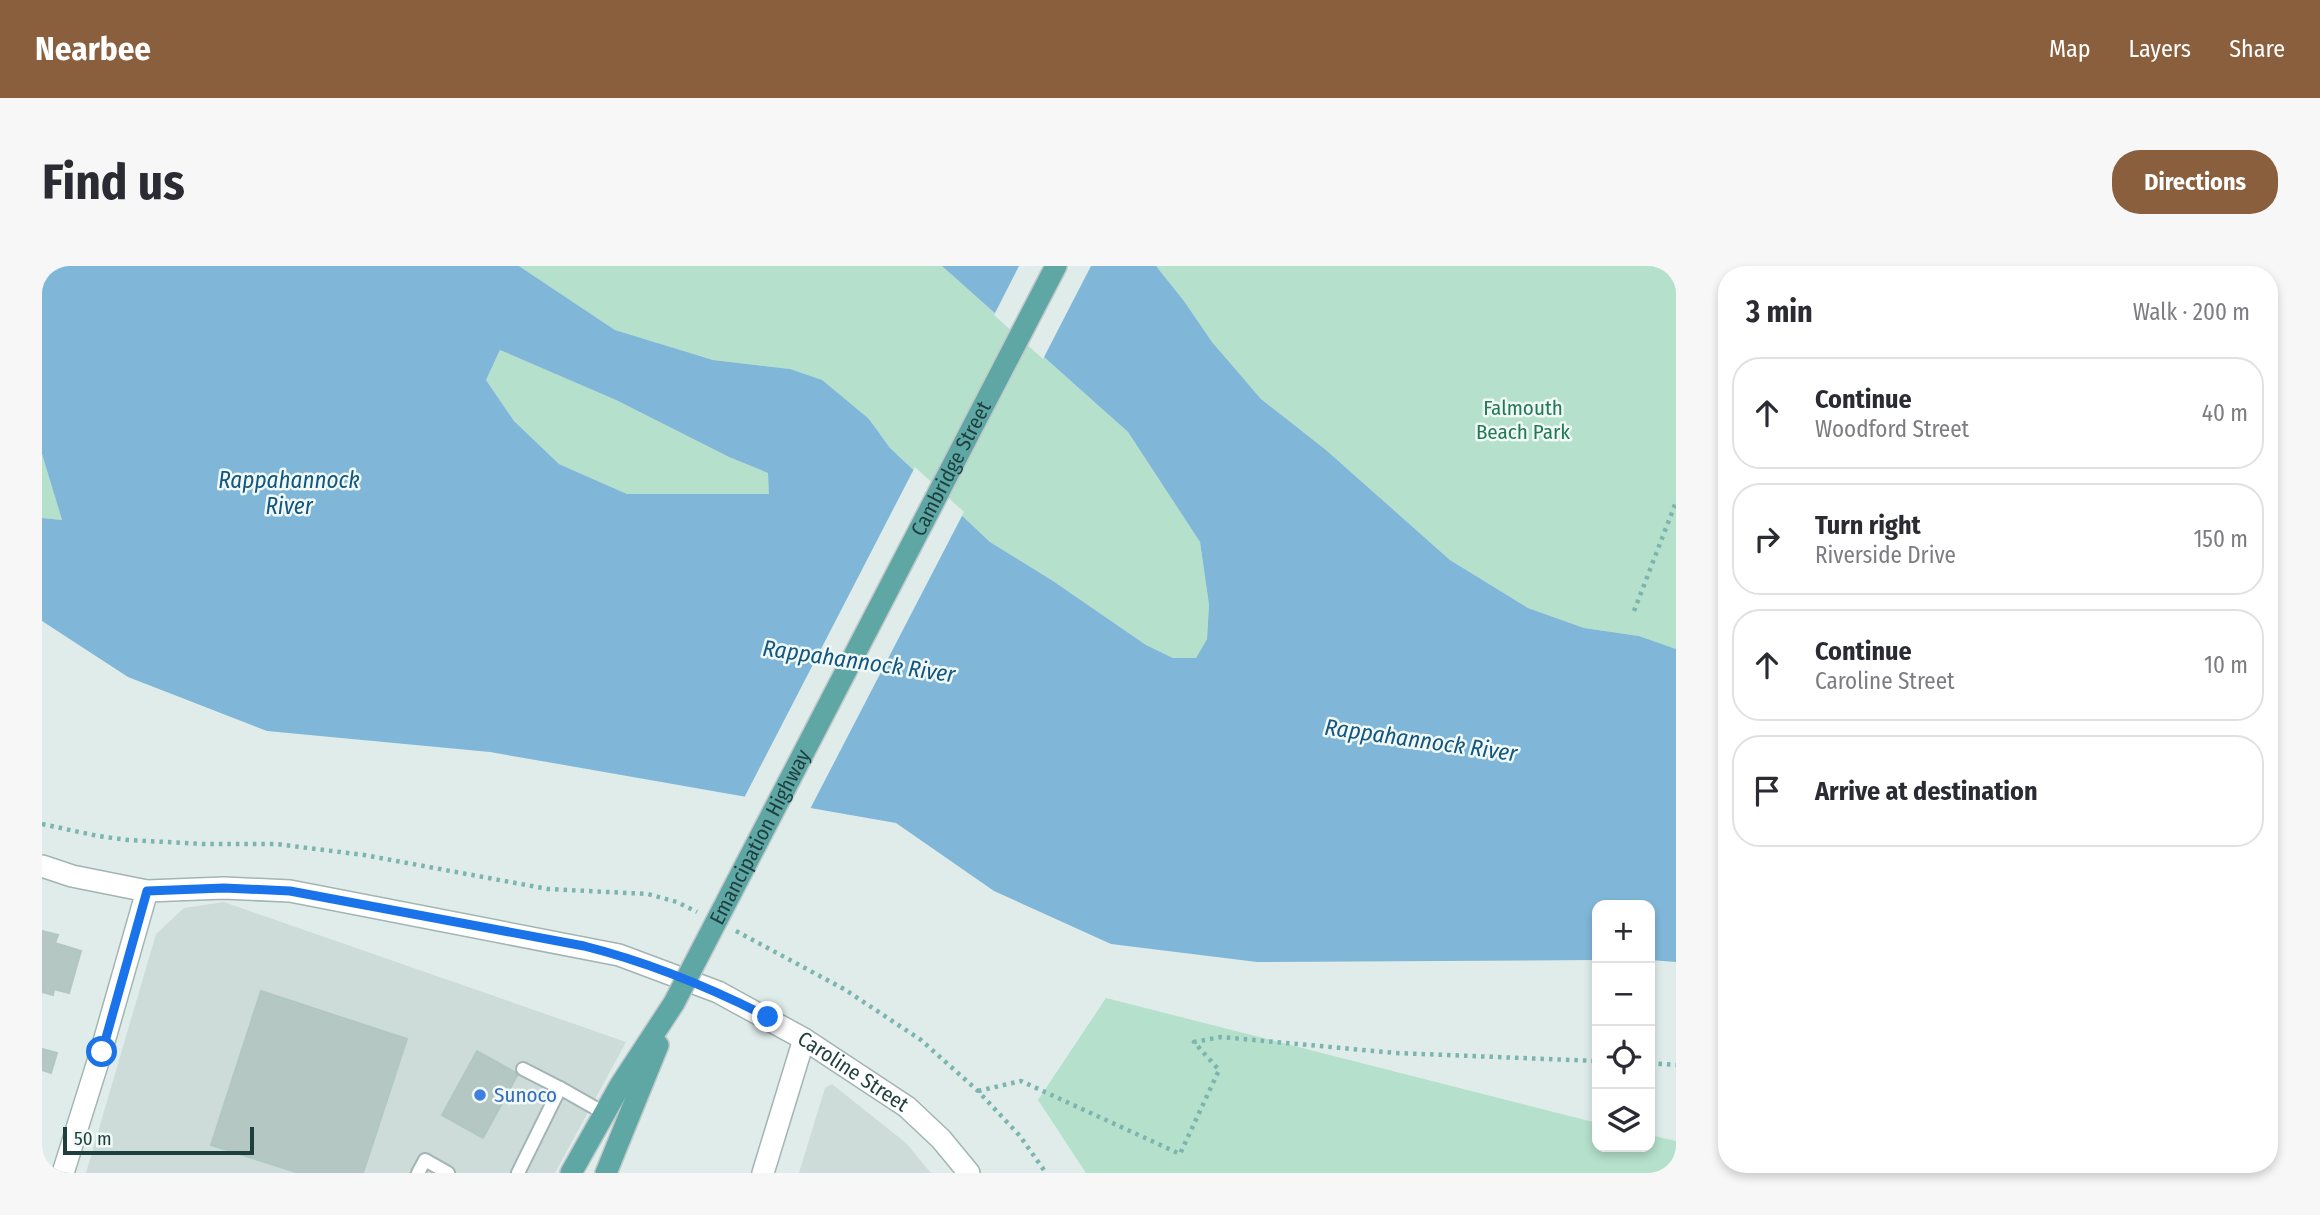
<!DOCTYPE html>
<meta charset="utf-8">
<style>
body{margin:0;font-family:"Fira Sans Condensed",sans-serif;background:#f7f7f7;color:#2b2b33}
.controls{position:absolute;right:21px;bottom:21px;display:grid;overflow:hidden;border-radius:14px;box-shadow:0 4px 10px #0003}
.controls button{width:63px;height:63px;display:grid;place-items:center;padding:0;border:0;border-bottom:2px solid #e1e1e2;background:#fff;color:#2b2b33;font:35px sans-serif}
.scale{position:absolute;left:21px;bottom:18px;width:191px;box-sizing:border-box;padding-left:7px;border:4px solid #1e3f3d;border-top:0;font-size:19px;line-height:24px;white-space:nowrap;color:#1e3f3d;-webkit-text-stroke:5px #f0f9f6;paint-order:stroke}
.stop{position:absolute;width:21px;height:21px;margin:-16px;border:5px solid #1a73e8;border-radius:50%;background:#fff}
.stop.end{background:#1a73e8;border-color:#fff;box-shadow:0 2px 7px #0008}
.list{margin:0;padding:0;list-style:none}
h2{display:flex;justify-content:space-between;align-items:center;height:91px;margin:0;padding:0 28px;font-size:30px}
h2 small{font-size:23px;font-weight:400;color:#7c7c81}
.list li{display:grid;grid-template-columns:46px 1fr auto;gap:21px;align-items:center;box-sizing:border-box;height:112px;margin:0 14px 14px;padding:0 14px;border:2px solid #e1e1e2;border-radius:28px}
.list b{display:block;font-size:26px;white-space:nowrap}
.list p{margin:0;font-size:23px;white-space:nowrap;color:#7c7c81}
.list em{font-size:23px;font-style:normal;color:#7c7c81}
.icon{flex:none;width:38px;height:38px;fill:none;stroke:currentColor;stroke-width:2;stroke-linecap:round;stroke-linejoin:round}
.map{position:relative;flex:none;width:1634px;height:907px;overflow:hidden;border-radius:28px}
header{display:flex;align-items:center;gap:42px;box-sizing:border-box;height:98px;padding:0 35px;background:#8a5f3e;color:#fff}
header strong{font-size:33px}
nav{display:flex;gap:38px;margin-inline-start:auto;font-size:24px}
.intro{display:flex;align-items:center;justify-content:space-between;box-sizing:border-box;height:168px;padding:0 42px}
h1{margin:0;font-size:49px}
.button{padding:18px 32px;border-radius:28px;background:#8a5f3e;color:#fff;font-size:24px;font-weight:700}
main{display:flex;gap:42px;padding:0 42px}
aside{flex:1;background:#fff;border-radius:28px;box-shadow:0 4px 10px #0003}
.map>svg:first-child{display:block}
.built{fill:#cddcd9}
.green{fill:#b5e0cb}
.water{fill:#80b7d8;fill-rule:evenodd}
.pier{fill:#dfece9}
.building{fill:#b4c7c3;stroke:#b1c7c3;stroke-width:2}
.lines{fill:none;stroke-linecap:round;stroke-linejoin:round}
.service-casing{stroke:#a1b5b2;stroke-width:16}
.minor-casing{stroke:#a1b5b2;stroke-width:24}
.tertiary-casing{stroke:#a1b5b2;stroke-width:24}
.primary-casing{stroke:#c0c9c9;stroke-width:24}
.path{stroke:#7cb4af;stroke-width:4.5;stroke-dasharray:3.5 5;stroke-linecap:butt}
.service{stroke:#fff;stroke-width:12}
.minor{stroke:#fff;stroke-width:21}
.tertiary{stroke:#fff;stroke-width:21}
.primary{stroke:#5ea7a5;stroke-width:21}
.primary-bridge-casing{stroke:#c0c9c9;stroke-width:24;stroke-linecap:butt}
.primary-bridge{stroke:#5ea7a5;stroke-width:21}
.route{stroke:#1a73e8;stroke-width:9}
.shop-dot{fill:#3f7fe0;stroke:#f0f9f6;stroke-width:2.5}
.labels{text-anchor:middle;stroke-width:5;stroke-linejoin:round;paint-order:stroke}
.park-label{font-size:21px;fill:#247a58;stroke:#f0f9f6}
.street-label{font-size:21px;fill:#1e3f3d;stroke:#f0f9f6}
.shop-label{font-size:21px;fill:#366cbe;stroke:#f0f9f6;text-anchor:start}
.water-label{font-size:23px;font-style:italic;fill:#125681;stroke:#f0f9f6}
</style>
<header>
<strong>Nearbee</strong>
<nav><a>Map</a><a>Layers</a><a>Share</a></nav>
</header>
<div class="intro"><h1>Find us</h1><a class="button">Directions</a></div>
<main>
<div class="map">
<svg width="1634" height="907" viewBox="0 0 1634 907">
<rect width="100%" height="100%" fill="#dfece9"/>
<g class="built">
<path d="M182,636L584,776L513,907H44L114,668L142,642Z"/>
<path d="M790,818L864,877L889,907H757L783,822Z"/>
</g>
<g class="green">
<path d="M477,0H900L1086,166L1158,276L1167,339L1165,373L1154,392H1131L1104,379L1011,315L948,276L848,182L827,153L748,103L671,94L573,64Z"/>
<path d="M1114,0H1634V383L1597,370L1542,362L1486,342L1408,294L1284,184L1219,133L1170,76L1142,35Z"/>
<path d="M458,84L574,134L687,191L727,207V228H585L517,198L472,155L444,114Z"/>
<path d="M0,188L20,254L0,252Z"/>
<path d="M1064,732L1555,857V881H1608V869L1634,875V907H1044L996,834Z"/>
</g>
<path class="water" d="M0,0H477L573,64L671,94L748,103L780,114L827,153L848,182L948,276L1011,315L1104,379L1131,392H1154L1165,373L1167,339L1158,276L1086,166L900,0H1114L1142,35L1170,76L1219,133L1284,184L1408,294L1486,342L1542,362L1597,370L1634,383V696L1608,694V639H1555V694L1215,696L1069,678L952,625L854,557L448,486L225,465L86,411L0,355V252L20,254L0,188ZM458,84L574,134L687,191L726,207L727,228H585L517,198L472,155L444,114Z"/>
<g class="pier">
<path d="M977,0H1049L1001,93L952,49Z"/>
<path d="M873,201L922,246L767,545L701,534Z"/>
</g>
<g class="building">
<path d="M0,665L16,669L13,677L39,685L27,727L12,723L11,729L0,726Z"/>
<path d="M219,725L365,773L321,907H257L169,879Z"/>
<path d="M0,783L15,787L9,807L0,804Z"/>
<path d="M435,785L476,808L441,872L400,849Z"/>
</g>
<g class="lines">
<g class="service-casing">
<g id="service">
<path d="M481,803L518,822"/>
<path d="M376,907L383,894L406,907"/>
<path d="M476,907L518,822L562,847"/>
</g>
</g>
<g class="minor-casing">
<g id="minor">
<path d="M21,907L59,786L105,625"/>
<path d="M721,907L762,773"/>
</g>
</g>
<g class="tertiary-casing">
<g id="tertiary">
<path id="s1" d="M0,600L30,610L105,625L182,622L248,625L577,689L676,726L762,773L865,841L899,873L927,907"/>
</g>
</g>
<g class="primary-casing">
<g id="primary">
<path id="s2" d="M804,405L1014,0"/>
<path d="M529,907L579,818L632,737"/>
<path d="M564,907L616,779"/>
</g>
</g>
<g class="path">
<path d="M1592,345L1634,236"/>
<path d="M0,558L56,570L86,574L162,578H234L322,589L506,623L606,628L635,636L655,646"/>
<path d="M694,665L802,723L879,774L936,825L978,870L1004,907"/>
<path d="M1608,797L1634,799"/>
<path d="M936,825L979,815L1138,888L1177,804L1152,776L1179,771L1354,787L1555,795"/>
</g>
<use href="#service" class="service"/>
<use href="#minor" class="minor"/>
<use href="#tertiary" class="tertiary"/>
<use href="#primary" class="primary"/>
<g class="primary-bridge-casing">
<g id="primary-bridge">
<path id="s3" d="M632,737L804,405"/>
</g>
</g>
<use href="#primary-bridge" class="primary-bridge"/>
</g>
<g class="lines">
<path class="route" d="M60,786L105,625L182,622L248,625L542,680C606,696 667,721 726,751"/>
</g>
<circle class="shop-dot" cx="438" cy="829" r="7"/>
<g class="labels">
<g class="park-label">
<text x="1481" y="149">Falmouth<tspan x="1481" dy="24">Beach Park</tspan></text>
</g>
<g class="street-label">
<text dy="7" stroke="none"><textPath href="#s2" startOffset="228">Cambridge Street</textPath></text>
<text dy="7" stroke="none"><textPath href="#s3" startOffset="187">Emancipation Highway</textPath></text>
<text dy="7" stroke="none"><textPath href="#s1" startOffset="849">Caroline Street</textPath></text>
</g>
<g class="shop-label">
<text x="452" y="836">Sunoco</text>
</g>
<g class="water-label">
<text x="247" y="222">Rappahannock<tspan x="247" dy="26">River</tspan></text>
<text transform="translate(817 395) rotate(8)" y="8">Rappahannock River</text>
<text transform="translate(1379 474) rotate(8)" y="8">Rappahannock River</text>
</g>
</g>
</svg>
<div class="controls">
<button>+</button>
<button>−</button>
<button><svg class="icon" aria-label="locate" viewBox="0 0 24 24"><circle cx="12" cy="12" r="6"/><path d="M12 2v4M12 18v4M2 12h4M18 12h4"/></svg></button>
<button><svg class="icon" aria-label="layers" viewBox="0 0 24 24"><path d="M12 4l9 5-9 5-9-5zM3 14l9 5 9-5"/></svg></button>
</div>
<div class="scale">50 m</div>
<div class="stop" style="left:60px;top:786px"></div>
<div class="stop end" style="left:726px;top:751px"></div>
</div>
<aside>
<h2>3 min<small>Walk · 200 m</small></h2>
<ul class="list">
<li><svg class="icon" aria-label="ahead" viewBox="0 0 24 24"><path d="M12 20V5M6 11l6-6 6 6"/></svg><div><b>Continue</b><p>Woodford Street</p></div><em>40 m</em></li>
<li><svg class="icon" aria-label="right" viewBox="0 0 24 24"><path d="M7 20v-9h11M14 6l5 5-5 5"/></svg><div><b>Turn right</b><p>Riverside Drive</p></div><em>150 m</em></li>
<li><svg class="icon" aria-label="ahead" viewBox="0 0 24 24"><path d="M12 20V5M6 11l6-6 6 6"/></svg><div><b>Continue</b><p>Caroline Street</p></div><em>10 m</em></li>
<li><svg class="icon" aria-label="arrive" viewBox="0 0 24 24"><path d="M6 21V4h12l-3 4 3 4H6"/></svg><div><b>Arrive at destination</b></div></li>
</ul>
</aside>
</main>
